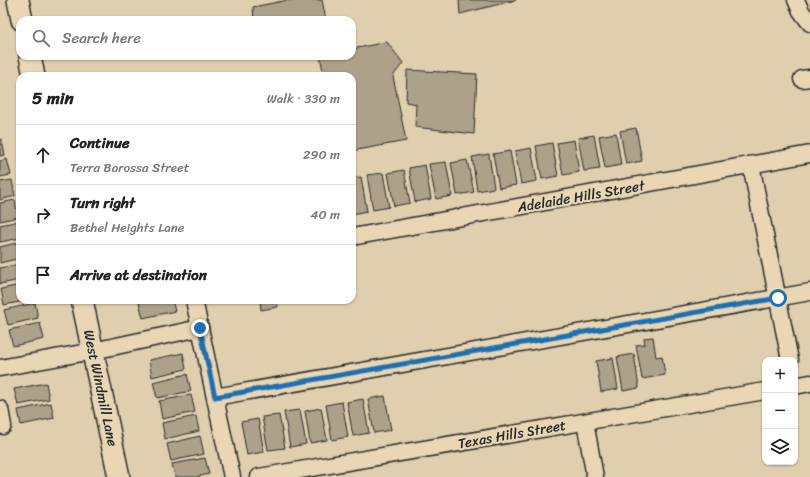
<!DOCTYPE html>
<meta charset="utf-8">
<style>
body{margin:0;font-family:Sriracha,sans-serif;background:#f6f6f6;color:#222}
.controls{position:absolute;right:12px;bottom:12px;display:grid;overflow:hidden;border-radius:8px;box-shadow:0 1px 3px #0004}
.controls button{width:36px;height:36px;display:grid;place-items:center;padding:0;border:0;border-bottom:1px solid #e0e0e0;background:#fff;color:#222;font:20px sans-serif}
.stop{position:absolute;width:12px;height:12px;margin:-9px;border:3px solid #1f6fb2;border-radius:50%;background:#fff}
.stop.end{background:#1f6fb2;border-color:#fff;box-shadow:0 1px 4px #0008}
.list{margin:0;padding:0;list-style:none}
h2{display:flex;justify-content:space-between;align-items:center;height:52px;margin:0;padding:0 16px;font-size:17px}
h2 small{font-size:13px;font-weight:400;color:#767676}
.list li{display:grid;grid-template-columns:26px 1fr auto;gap:12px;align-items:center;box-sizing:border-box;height:60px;padding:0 16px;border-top:1px solid #e0e0e0}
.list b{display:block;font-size:15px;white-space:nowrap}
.list p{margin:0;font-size:13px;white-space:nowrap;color:#767676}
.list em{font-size:13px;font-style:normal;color:#767676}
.icon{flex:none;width:22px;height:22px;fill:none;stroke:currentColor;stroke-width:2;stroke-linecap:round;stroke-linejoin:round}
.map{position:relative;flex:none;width:810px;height:477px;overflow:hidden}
.search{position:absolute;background:#fff;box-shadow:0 1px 3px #0004;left:16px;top:16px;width:340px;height:44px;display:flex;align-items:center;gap:10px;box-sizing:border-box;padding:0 14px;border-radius:12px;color:#767676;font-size:15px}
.panel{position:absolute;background:#fff;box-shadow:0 1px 3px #0004;left:16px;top:72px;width:340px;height:232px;border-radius:12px}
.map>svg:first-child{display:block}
.building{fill:#aea18a;stroke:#2b2b2b}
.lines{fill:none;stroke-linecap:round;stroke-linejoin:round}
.minor-casing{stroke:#2b2b2b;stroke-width:19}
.major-casing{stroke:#2b2b2b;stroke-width:24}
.minor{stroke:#e8d6b4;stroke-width:16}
.major{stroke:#e8d6b4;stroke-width:21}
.route{stroke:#1f6fb2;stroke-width:5}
.labels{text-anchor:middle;stroke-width:4;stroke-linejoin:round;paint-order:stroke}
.street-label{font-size:14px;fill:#2b2b2b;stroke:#e8d6b4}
</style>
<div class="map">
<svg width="810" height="477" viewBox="0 0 810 477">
<rect width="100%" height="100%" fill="#e0cfaf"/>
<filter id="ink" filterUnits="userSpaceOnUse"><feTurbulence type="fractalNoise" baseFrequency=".025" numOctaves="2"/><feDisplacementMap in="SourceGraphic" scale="8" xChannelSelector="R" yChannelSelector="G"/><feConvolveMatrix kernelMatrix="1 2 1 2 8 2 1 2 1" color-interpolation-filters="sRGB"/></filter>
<g filter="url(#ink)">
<g class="building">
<path d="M288,0H322L326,20H254L253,7Z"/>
<path d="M459,0H516L460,14Z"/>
<path d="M387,42L403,63L393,76L406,141L352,151V76H324L320,56H352V49Z"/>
<path d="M407,70L477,74L474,134L415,127L416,104L406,102Z"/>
<path d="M636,128L642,161L626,164L620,131Z"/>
<path d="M616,133L621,165L605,168L599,136Z"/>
<path d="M594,135L600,169L584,171L578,138Z"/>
<path d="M2,139L5,155L0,156V140Z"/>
<path d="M574,140L579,172L563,175L557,143Z"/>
<path d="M552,143L558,176L542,179L536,146Z"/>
<path d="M531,148L537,181L521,184L515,151Z"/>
<path d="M510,151L516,185L499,188L493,154Z"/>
<path d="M489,154L494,188L477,191L472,157Z"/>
<path d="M7,159L11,175L0,177V161Z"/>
<path d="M467,160L474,192L457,195L451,163Z"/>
<path d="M446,162L452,196L436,199L429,164Z"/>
<path d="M425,165L431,199L415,202L409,168Z"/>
<path d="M404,170L410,203L394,206L388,173Z"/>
<path d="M383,173L389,207L373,210L367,175Z"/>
<path d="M361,177L367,211L352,214V178Z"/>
<path d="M12,180L15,196L0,200V182Z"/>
<path d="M15,200L18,217L0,221V203Z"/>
<path d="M19,221L20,228V238L0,242V225Z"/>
<path d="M20,242V258L0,263V247Z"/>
<path d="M20,264V280L0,284V268Z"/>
<path d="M20,285V300H30L4,305L1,289Z"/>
<path d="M148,300H172L175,311L143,318L139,302Z"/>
<path d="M260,300H277L278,307L261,310Z"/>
<path d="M35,303L38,318L8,325L4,310Z"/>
<path d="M40,323L44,339L13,346L9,330Z"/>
<path d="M653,337L656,357L662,356L665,375L642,379L636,345L645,344L644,338Z"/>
<path d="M183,353L186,369L152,377L149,360Z"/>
<path d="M634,354L639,388L623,391L617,357Z"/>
<path d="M613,358L618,389L601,392L596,361Z"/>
<path d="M187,374L191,391L157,398L153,382Z"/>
<path d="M46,383L49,399L18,405L14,389Z"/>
<path d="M191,395L195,412L162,419L159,401Z"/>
<path d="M385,396L391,430L374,433L368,399Z"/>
<path d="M363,399L369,433L353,436L347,402Z"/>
<path d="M342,402L348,437L332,440L326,405Z"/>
<path d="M51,403L54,418L21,425L18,410Z"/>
<path d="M321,408L327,440L310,443L305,411Z"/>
<path d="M300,410L306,444L290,447L284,412Z"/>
<path d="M279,415L285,448L268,450L262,417Z"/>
<path d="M196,416L199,431L165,439L162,423Z"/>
<path d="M258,419L264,452L247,455L241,422Z"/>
<path d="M200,436L204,454L171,461L167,444Z"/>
<path d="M205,458L209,474L196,477H175L172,464Z"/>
</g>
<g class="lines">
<g class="minor-casing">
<g id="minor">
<path d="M796,0L801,11L810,23"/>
<path d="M802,79L810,78"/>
<path d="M751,165L790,360"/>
<path d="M352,237L810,154"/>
<path d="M194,300L232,477"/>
<path d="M0,368L93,351L200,328"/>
<path d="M795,386L810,383"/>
<path d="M215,397L810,292"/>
<path d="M0,409L3,426"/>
<path d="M585,422L595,477"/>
<path d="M259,477L765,391"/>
</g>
</g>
<g class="major-casing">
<g id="major">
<path d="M18,0L22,20"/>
<path d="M30,56L34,76"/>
<path d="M82,300L119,477"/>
</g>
</g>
<use href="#minor" class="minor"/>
<use href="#major" class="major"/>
</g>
</g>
<g class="lines" filter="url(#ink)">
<path class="route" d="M200,328L215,397L778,298"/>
</g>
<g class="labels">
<g class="street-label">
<text transform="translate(581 196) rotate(-10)" y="5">Adelaide Hills Street</text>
<text transform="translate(101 388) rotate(78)" y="5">West Windmill Lane</text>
<text transform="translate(512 434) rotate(-10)" y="5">Texas Hills Street</text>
</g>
</g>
</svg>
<div class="controls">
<button>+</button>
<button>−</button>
<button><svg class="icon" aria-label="layers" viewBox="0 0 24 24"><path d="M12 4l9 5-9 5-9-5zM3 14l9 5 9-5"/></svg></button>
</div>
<div class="stop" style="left:778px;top:298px"></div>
<div class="stop end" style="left:200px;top:328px"></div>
<div class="search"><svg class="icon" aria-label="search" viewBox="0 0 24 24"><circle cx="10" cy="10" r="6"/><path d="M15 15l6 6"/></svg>Search here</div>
<section class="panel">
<h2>5 min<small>Walk · 330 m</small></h2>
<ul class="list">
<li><svg class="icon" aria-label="ahead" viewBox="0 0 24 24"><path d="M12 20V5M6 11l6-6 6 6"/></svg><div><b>Continue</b><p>Terra Barossa Street</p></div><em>290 m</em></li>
<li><svg class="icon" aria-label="right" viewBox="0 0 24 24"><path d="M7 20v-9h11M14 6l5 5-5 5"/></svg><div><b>Turn right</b><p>Bethel Heights Lane</p></div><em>40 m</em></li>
<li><svg class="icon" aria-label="arrive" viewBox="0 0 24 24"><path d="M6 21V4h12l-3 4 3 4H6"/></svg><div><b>Arrive at destination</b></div></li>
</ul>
</section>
</div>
